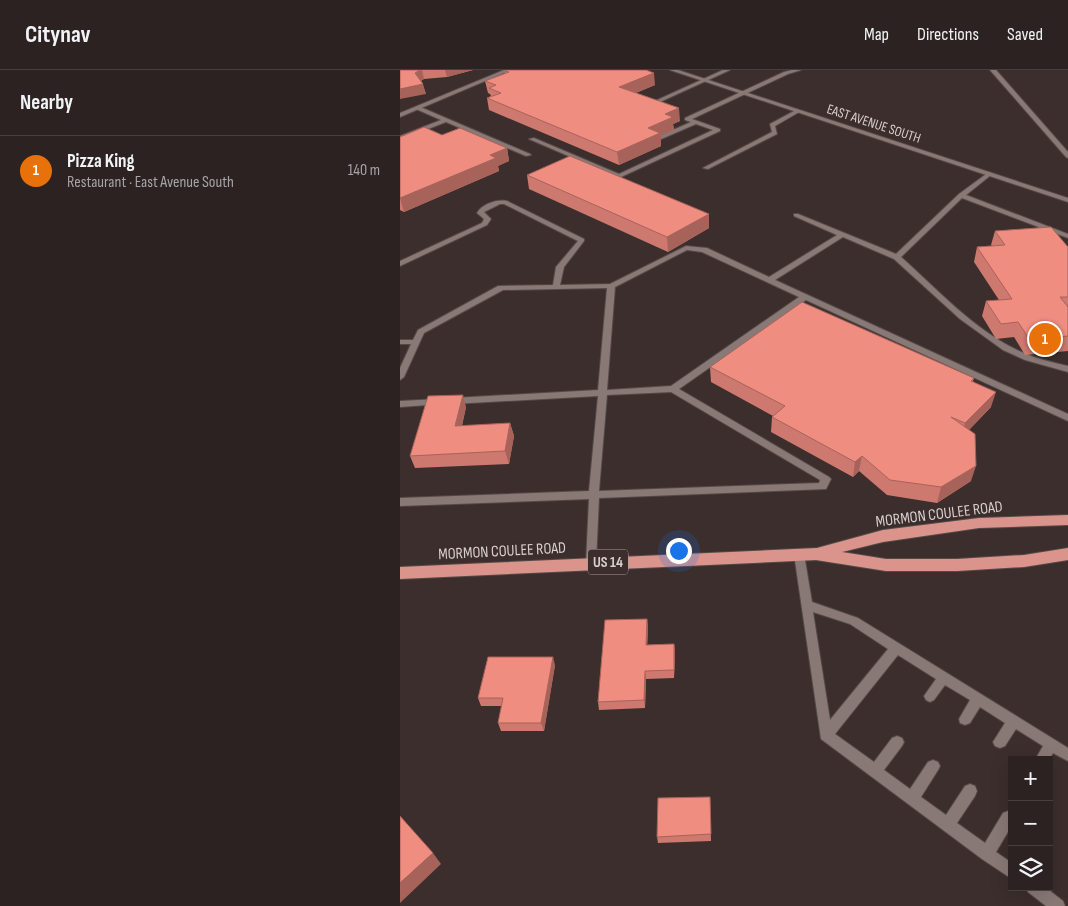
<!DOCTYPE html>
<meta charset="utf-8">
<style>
body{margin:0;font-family:"Sofia Sans Condensed",sans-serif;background:#382f2e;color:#f1f3f6}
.controls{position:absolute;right:15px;bottom:15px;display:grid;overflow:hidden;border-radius:0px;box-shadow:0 5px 20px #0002}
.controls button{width:45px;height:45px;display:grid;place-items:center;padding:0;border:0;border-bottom:1px solid #483f3f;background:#2c2221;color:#f1f3f6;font:25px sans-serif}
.you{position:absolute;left:278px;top:480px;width:18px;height:18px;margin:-12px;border:4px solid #fff;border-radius:50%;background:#1a73e8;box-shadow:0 0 0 8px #1a73e833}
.badge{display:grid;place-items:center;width:32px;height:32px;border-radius:50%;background:#f59c91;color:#fff;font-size:16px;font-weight:700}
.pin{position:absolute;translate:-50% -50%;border:2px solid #fff;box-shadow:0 1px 5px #0006}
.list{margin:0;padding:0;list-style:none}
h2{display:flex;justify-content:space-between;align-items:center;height:65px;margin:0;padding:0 20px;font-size:21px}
h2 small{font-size:16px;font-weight:400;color:#a6a4a5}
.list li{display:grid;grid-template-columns:32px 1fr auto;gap:15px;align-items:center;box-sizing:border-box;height:70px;padding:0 20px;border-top:1px solid #483f3f}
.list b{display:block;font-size:19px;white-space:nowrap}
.list p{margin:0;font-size:16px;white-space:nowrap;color:#a6a4a5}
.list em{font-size:16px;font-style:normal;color:#a6a4a5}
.icon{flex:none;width:28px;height:28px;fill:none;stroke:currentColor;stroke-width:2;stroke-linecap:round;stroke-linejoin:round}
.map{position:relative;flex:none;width:668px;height:836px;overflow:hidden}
header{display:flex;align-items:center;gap:30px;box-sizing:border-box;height:70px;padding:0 25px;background:#2c2221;border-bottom:1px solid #483f3f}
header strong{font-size:24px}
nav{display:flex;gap:28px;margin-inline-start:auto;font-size:18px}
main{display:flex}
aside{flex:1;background:#2c2221}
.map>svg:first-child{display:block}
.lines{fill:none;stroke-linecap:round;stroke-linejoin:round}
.service-casing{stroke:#554a48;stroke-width:2}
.minor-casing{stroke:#554a48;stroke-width:2}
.trunk-casing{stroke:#554a48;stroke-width:2}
.service{fill:#897976;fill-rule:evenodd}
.minor{fill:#897976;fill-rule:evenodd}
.trunk{fill:#da948c;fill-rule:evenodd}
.wall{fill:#ce796f}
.shaded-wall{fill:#a7635a}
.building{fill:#ef8d81;stroke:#a7635a}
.labels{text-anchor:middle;stroke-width:5;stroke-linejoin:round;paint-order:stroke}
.far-street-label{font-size:14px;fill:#d8cfce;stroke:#3b2e2c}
.shield{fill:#3b2e2c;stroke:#a99f9d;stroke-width:1}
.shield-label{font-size:15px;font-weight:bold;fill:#d8cfce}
.street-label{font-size:16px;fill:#d8cfce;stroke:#3b2e2c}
</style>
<header>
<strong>Citynav</strong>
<nav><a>Map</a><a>Directions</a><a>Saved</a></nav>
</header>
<main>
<aside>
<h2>Nearby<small></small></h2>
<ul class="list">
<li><span class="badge" style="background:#e8710a">1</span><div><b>Pizza King</b><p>Restaurant · East Avenue South</p></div><em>140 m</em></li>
</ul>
</aside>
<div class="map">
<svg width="668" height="836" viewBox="0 0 668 836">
<rect width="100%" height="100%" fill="#3b2e2c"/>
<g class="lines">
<g class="service-casing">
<g id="service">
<path d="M323,0H330L249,37L244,36Z"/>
<path d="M392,0H401L388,4L292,49L320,59V61L221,107H217L129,69L134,68L219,104L313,60L296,54L259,70H255V68L291,52L285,50V48L384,2Z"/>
<path d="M590,0H596L668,82V88L666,87Z"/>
<path d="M18,36L130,84L131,85L126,86L46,52L0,70V66L41,50L16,39L15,38Z"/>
<path d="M396,40L401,41L375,56L377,64L308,99L303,98L372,62L370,54Z"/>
<path d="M589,102L592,104L591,105L566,125L668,164V168L562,128L501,187C537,219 573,259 617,280C633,288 651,292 668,296V302L625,290L603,280L560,249L494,189L443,167L375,210L668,344V351L406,230L279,319L429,407L431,409L426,419L199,428L196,493L195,496H187L186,493L189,429L0,436V428L189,421L198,326L53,334L49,331L53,328L198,320L207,218L103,220L24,263L4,307L0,310V298L11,274H0V270H13L18,260L98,216L153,215L156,197L178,171L104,134H100L84,142L91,149L87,155L0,196V191L82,153L84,149L77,143C82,134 97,129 107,131L184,169V171L164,197L160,215L210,214L286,176L307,178L369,207L437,165L394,146V144H398L496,184L559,124ZM287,180L302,182L399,227L271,316L207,320L215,217ZM271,322L420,410L419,413L199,421L207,325Z"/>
<path d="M39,329L42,330L43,332L42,334L0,337V331Z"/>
<path d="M399,480L403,481L404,484L412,532L458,548L668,678V691L653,683L649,690H635L643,676L616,659L605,676L600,678L595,676L593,672L605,653L580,637L570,653L565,655L560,653L559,649L570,630L545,615L534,630L530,632L526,630L524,626L536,609L498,585L435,664L474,692L492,668L497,666L502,668L504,672L502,676L484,700L510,719L528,692L533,690L538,692L540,696L538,700L521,727L546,745L565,716L570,714L575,716L577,721L575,726L557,753L585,773L603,743L608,741L612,743V755L596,782L612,793V809L582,789L421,669L394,484L395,481ZM413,542L450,554L488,579L430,650Z"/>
<path d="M626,817H645L663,831L665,836H646L628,822Z"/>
</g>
</g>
<g class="minor-casing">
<g id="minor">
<path d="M104,0H111L0,47V43Z"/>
<path d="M270,0H278L668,128V132Z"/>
</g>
</g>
<g class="trunk-casing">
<path id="trunk" d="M668,445V455L579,458L483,472L442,482L486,489H557L624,485L668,478V490L624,497L557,501H486L416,490L0,509V497L417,478L483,460L579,448Z"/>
</g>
<use href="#service" class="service"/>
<use href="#minor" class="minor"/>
<use href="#trunk" class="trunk"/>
</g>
<g class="wall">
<path d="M0,0H73L47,7L24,9L21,11L26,24Z"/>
<path d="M105,1L255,15L236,23L280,51L273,54L274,60L261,65V76L219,95L89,40L87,28L91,26L90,24L88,23L85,11L105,4Z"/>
<path d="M42,65L107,78L109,91L98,96L99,101L4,142L0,140V67Z"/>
<path d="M127,105L309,144V158L268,182L129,119Z"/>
<path d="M595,161L668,177V281L625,285L614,267L596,269L582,246L586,231L599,230L574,192L577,177L592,176L591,175Z"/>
<path d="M310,297L574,308L573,311L591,337L569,360L571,411L537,433L487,425L459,401L453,407L371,362L372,347L373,346L311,312Z"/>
<path d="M66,337L62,356L110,353L114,366L109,394L15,398L10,386Z"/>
<path d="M247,549L248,558L247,575L274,574L275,582L274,608L246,609L245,638L199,640L198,632Z"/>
<path d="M155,595L144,661H101L98,653L102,636H81L78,628Z"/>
<path d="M310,727L311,771L258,773L257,767Z"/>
</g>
<g class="shaded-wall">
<path d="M20,0H22L24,9L18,12L15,3Z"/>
<path d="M45,0H73L47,7Z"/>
<path d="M254,3L255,15L220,29L219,17Z"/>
<path d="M23,14L26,24L0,29V19Z"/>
<path d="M279,38L280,51L273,54L274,60L261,65V76L219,95L217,82L265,44Z"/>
<path d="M107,78L109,91L98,96L99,101L4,142L0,128L90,85Z"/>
<path d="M309,144V158L268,182L267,167Z"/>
<path d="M596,322L591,337L561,368L565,353Z"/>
<path d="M63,325L66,337L59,368L55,356Z"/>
<path d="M110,353L114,366L109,394L105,381Z"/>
<path d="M462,386L459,401L453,407L455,392Z"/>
<path d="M576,396L571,411L537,433L541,417Z"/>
<path d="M247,549L248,558L247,583L246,575Z"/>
<path d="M274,574L275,582L274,608Z"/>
<path d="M153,587L155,595L144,661L141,653Z"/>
<path d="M245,601L246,609L245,638L244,630Z"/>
<path d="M33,783L41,794L0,833V813Z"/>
</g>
<g class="building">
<path d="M0,0H20L15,3L23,14L0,19Z"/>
<path d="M107,0H246L254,3L219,17L279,38L265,44L273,47L248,58L260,63L217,82L87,28L101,23L89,18L96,15L85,11L109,2L105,1Z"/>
<path d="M24,57L42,65L60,58L107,78L90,85L96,88L0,128V67Z"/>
<path d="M170,86L309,144L267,167L127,105Z"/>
<path d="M651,157L668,177V227H660L668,237V266L630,270L618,252L601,254L586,231L612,229L577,177L605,175L595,161Z"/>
<path d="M402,232L574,308L571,311L596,322L565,353L551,347L575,364L576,396L541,417L490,410L462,386L455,392L372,347L385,336L310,297Z"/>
<path d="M63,325L55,356L110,353L105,381L10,386L28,326Z"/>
<path d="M247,549L246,575L274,574V600L245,601L244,630L198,632L205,550Z"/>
<path d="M88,587H153L141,653H98L103,628H78Z"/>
<path d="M310,727L311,764L257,767L258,728Z"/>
<path d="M0,746L33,783L0,813Z"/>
</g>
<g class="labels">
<g class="far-street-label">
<text transform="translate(474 53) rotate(18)" y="5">EAST AVENUE SOUTH</text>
</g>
<rect class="shield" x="188" y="479.5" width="40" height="25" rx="4"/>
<g class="shield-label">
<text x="208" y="497">US 14</text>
</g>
<g class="street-label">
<text transform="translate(539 443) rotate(-7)" y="6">MORMON COULEE ROAD</text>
<text transform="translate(102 480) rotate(-3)" y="6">MORMON COULEE ROAD</text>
</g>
</g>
</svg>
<div class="controls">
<button>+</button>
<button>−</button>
<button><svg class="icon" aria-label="layers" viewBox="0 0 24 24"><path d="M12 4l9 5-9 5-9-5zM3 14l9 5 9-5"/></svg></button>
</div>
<div class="you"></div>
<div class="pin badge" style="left:645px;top:269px;background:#e8710a">1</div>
</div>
</main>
